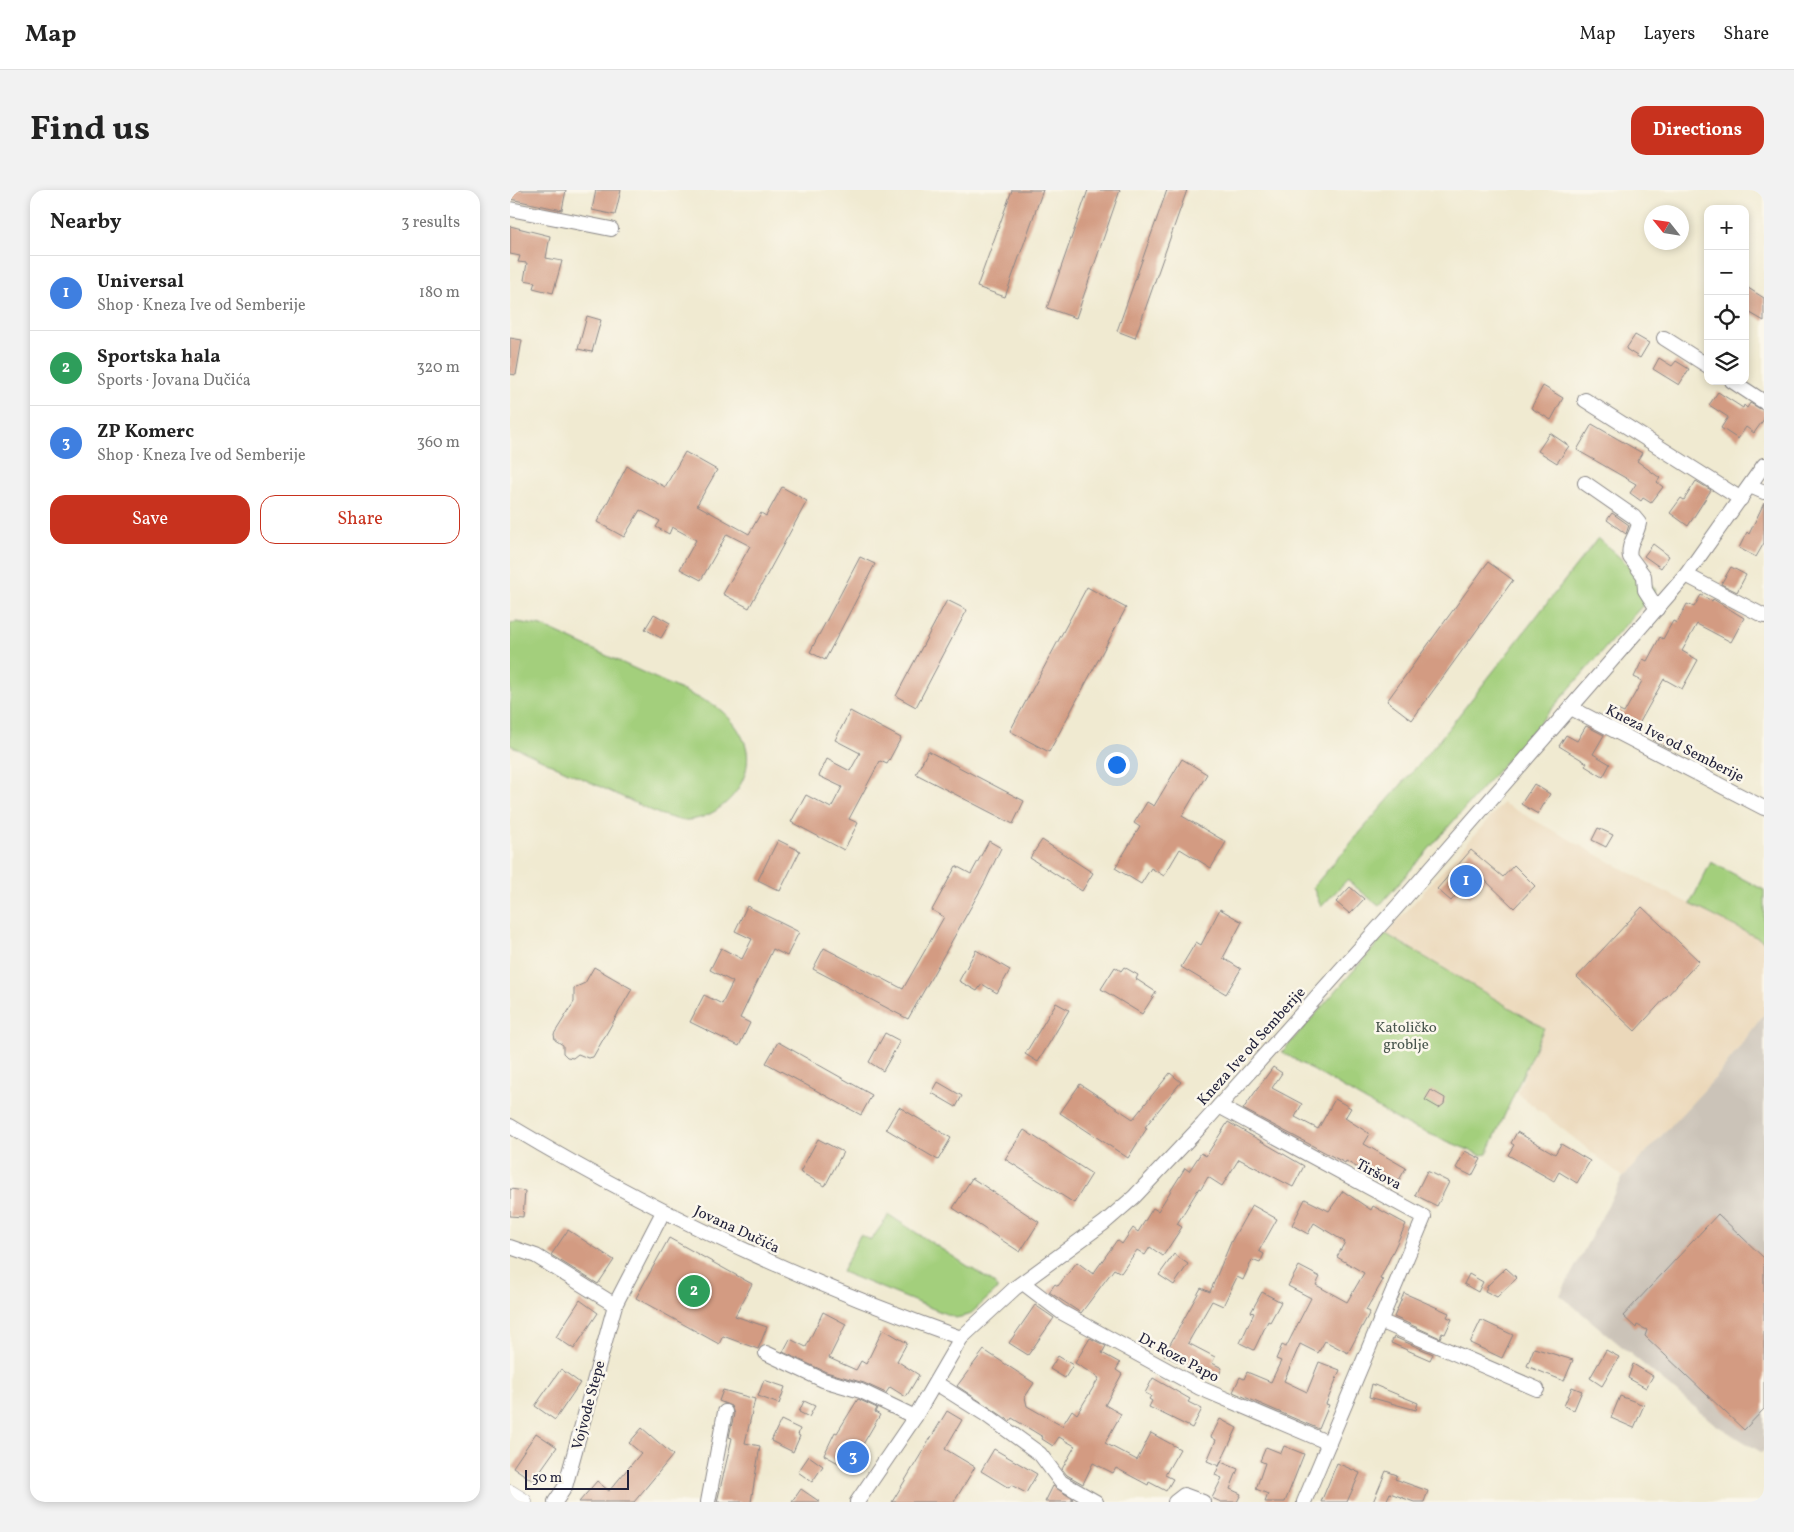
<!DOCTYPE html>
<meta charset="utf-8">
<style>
body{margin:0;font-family:Vollkorn,serif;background:#f2f2f2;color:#222}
.controls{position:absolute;right:15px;top:15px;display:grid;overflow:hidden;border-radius:10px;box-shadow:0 2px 8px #0003}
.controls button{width:45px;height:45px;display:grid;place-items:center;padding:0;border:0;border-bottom:1px solid #e0e0e0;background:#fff;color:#222;font:25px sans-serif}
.compass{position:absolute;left:1134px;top:15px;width:45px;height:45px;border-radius:50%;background:#fff;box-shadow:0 2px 8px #0003;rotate:300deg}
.scale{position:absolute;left:15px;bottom:12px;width:104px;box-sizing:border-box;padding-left:5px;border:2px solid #22223b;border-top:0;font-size:14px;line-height:18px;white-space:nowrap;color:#22223b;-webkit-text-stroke:4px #fbf7ec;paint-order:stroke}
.you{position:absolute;left:606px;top:574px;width:18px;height:18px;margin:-12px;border:4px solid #fff;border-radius:50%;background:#1a73e8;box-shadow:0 0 0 8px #1a73e833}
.badge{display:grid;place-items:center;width:32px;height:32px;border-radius:50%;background:#c8321e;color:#fff;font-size:16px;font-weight:700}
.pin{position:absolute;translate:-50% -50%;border:2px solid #fff;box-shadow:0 1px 5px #0006}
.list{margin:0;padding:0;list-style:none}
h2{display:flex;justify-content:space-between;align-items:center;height:65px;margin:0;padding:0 20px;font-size:21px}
h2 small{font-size:16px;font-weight:400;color:#767676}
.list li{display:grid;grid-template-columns:32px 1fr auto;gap:15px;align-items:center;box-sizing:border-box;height:75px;padding:0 20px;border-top:1px solid #e0e0e0}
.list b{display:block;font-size:19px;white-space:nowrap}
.list p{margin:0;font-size:16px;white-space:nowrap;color:#767676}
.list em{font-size:16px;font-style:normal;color:#767676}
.actions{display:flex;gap:10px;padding:15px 20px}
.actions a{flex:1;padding:11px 0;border:1px solid #c8321e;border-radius:15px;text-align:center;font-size:18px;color:#c8321e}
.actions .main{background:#c8321e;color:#fff}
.icon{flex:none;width:28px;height:28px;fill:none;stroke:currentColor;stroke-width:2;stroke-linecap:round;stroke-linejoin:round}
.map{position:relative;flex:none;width:1254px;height:1312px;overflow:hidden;border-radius:15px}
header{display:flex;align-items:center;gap:30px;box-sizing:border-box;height:70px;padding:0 25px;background:#fff;border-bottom:1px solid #e0e0e0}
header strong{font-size:24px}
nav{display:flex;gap:28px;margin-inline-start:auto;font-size:18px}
.intro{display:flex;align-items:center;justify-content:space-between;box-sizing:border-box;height:120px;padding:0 30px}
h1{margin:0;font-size:35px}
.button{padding:12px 22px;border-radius:15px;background:#c8321e;color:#fff;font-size:18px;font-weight:700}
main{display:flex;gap:30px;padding:0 30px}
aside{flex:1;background:#fff;border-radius:15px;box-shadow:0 2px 8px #0003}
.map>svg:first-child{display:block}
.built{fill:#ebd8ba}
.industrial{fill:#cbc3b8}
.green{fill:#a3cf7b;stroke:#62785b}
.building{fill:#d39b82}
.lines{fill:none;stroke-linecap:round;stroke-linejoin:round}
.minor-casing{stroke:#898686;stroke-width:16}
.major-casing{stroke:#898686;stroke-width:19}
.minor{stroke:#fff;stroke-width:14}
.major{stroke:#fff;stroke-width:18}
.labels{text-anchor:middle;stroke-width:5;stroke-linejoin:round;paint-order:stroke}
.street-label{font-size:15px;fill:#22223b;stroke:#fbf7ec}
.park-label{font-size:15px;fill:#49564e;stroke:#fbf7ec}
</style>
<header>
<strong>Map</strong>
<nav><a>Map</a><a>Layers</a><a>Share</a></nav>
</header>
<div class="intro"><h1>Find us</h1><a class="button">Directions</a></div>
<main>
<aside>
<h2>Nearby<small>3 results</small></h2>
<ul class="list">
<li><span class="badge" style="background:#3f7fe0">1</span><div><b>Universal</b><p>Shop · Kneza Ive od Semberije</p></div><em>180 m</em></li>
<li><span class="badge" style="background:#2e9e5b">2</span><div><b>Sportska hala</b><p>Sports · Jovana Dučića</p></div><em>320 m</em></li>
<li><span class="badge" style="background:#3f7fe0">3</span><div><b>ZP Komerc</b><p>Shop · Kneza Ive od Semberije</p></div><em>360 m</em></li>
</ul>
<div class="actions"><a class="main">Save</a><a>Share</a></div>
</aside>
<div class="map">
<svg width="1254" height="1312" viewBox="0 0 1254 1312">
<rect width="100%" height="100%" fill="#fbf7ec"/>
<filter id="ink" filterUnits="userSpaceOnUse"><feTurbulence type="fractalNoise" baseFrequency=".02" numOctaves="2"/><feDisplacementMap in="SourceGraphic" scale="10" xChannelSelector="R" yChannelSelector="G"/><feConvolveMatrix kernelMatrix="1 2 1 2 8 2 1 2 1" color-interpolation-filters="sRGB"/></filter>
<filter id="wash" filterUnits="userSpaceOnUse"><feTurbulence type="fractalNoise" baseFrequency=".0096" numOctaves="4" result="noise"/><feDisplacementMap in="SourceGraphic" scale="20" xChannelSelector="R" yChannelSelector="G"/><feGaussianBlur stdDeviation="1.12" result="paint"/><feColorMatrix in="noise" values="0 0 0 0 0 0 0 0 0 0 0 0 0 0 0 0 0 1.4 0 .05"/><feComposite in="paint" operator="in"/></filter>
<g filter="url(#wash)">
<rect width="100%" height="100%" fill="#f0ead1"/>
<path class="built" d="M993,613L1144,696L1254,751V824L1210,883L1113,987L1007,903L1034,838L876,744Z"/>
<path class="industrial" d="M1254,824V1261L1251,1262L1206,1235L1050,1105L1113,987L1210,883Z"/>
<g class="green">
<path d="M1088,348L1146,400L869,716L837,690L811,717L803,697L927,553Z"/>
<path d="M7,432L32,436L204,515C218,525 228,536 235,553C248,590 209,633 171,630C164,629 156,626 149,624L0,555V434Z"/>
<path d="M1201,672L1254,700V751L1180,714Z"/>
<path d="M876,744L1034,838L977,964L971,965L895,934L772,862Z"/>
<path d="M379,1025L484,1093L488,1099L459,1125L446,1128L332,1082L350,1045L361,1050Z"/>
</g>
<g id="blocks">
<g class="building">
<path d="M0,0H56L52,20L0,9Z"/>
<path d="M86,0H111L105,25L82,20Z"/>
<path d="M502,0H533L495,107L467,97Z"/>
<path d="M578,0H610L566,128L537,118Z"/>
<path d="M657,0H677L625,148L607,141Z"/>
<path d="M0,36L40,46L36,68L52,71L43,103L23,98L25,92L14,90L17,73L8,72L10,66L0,64Z"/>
<path d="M1235,96L1254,108V131L1235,120Z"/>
<path d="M77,126L91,130L82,162L68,159Z"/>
<path d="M1125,145L1139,153L1130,168L1116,159Z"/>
<path d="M0,148L12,150L6,185L0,184Z"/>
<path d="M1149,168L1162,176L1166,171L1179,179L1169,195L1143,179Z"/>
<path d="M1033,196L1053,208L1041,230L1021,218Z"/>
<path d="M1208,202L1233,218L1234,215L1237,218L1240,213L1254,221V229L1244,243L1236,237L1228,249L1211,238L1218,227L1199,215Z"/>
<path d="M1082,234L1132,263L1127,271L1150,288L1147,292L1153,297L1141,313L1133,308L1131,311L1120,303L1126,294L1067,260Z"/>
<path d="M1040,243L1059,256L1047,273L1028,261Z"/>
<path d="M175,262L207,280L187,315L239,344L251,323L256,326L272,297L297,311L239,418L213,404L240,356L217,344L191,390L170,379L186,350L162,337L159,344L146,337L150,331L130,320L114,347L87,332L117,276L155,297Z"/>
<path d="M1186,291L1201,300L1178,336L1160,323L1171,308L1174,310Z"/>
<path d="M1254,313V353L1246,367L1229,358L1237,342L1239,344Z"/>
<path d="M1102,323L1119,335L1116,344L1097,330Z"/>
<path d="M1143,354L1159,366L1151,378L1134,366Z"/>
<path d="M350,367L365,374L315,470L300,462Z"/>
<path d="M978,372L1003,390L902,530L877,511Z"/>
<path d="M1221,377L1236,385L1227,402L1211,394Z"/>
<path d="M577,397L616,418L539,562L500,541Z"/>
<path d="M1191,405L1202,411L1203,409L1234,428L1221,452L1187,434L1172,461L1188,470L1172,499L1154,489L1125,541L1100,528L1105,519L1114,523L1132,491L1124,487L1133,469L1137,471L1150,447L1153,449L1163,431L1167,433L1177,414L1184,417Z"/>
<path d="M437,410L457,420L406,517L386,506Z"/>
<path d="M144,424L160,433L151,448L135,439Z"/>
<path d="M340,521L391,548L377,574L370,571L339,629L348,633L334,660L281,632L296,605L321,618L332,597L309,586L317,569L340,581L350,563L325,550Z"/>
<path d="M1076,536L1094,545L1083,564L1100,574L1093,587L1075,576L1077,573L1049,556L1056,545L1067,551Z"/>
<path d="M1146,544L1164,553L1161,560L1143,550Z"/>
<path d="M418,561L514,611L503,634L406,584Z"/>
<path d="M672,569L697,584L672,626L716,652L701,678L670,659L654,686L641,678L631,694L605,678L630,637L624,633L637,612L644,616Z"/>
<path d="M1024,594L1040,604L1028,624L1011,614Z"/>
<path d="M1088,638L1103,645L1096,657L1082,650Z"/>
<path d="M268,650L290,661L270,701L248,690Z"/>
<path d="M532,650L583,683L572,701L520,668Z"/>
<path d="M479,651L491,658L475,692L398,829L303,779L314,758L393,799L434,727L422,720L446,676L461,684Z"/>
<path d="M961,660L993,687L1004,675L1025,696L1004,718L975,690L960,707L951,699L941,711L927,699Z"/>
<path d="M840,697L854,709L840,724L826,712Z"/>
<path d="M237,716L289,742L277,766L263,759L230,828L240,833L229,856L180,832L194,805L212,814L223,792L200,780L211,758L232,769L242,749L225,741Z"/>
<path d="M1132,717L1189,771L1125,841L1067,787Z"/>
<path d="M710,719L732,732L713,768L731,779L716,804L671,777L686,752L691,755Z"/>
<path d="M466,760L500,780L487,803L472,794L467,801L449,791Z"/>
<path d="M84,777L122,799L83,867L78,868L68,864L63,868L57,867L53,863V855L45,850L44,844L64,812V798L75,793Z"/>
<path d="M605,777L611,781L614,777L628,785L626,789L646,802L632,824L591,799Z"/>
<path d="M546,813L559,820L528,872L515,864Z"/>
<path d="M375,843L390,851L373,881L359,872Z"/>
<path d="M268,852L362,905L351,925L256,873Z"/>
<path d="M763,877L772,883L762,898L792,914L785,927L808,939L825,909L841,918L835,928L860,944L854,954L896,978L885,997L875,991L874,993L836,971L835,973L733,919Z"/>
<path d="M660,883L671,892L635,937L637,938L618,968L550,923L570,894L623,929Z"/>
<path d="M428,892L452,906L446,917L422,903Z"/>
<path d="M921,900L935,908L934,914L929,918L915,910Z"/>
<path d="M389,917L441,948L428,970L376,939Z"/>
<path d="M718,932L794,976L783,997L729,969L712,996L698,987L691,999L689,998L667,1034L672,1037L653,1066L640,1057L635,1065L627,1060L611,1083L604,1079L571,1123L539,1102L545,1094L548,1096L567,1072L583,1084L607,1050L612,1054L623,1038L628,1042L643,1018L648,1021L675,978L679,981L691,963L696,966Z"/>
<path d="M514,940L582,984L564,1013L495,969Z"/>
<path d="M1007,942L1045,964L1051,954L1080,971L1067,993L1049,982L1044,991L998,965L1004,955L1001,953Z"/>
<path d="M308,949L333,962L315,996L290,982Z"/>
<path d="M955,961L971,969L962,986L946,978Z"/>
<path d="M917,981L939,992L927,1016L905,1005Z"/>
<path d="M462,988L529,1032L510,1062L443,1018Z"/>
<path d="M0,999L15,1001L13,1027L0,1026Z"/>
<path d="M833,1001L861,1020L863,1016L896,1034L870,1089L873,1090L856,1120L860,1122L838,1163L815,1151L808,1163L790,1154L774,1191L797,1202L809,1172L830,1180L816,1214L819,1215L809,1239L723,1202L730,1187L734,1189L737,1182L761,1192L771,1171L766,1169L772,1155L776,1157L801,1108L778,1096L789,1076L810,1087L806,1095L837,1112L854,1083L827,1067L835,1052L804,1033L798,1044L782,1035L795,1009L819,1021Z"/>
<path d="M742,1015L767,1029L749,1061L754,1064L750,1073L742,1070L733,1090L727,1087L713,1116L702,1111L678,1153L705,1167L702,1173L712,1178L706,1191L654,1165L691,1098L700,1102L721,1052Z"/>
<path d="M1208,1024L1254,1068V1219L1234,1240L1135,1146L1137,1140L1127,1135L1126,1138L1113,1126Z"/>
<path d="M58,1040L104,1070L88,1094L41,1065Z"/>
<path d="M159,1048L242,1094L225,1126L257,1137L248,1159L213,1146L209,1154L126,1108Z"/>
<path d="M664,1064L678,1074L664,1095L649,1085Z"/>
<path d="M996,1078L1007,1088L987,1107L975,1101L978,1095Z"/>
<path d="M959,1084L973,1092L968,1102L954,1094Z"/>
<path d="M752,1102L771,1112L760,1132L758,1131L744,1160L730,1153L744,1123L741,1122Z"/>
<path d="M894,1103L939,1123L937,1127L942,1129L935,1144L932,1143L930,1148L884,1127Z"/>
<path d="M70,1110L88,1123L64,1159L46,1147Z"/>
<path d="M525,1115L544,1128L518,1165L499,1153Z"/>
<path d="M313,1122L336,1134L319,1168L346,1180L351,1171L356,1174L373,1139L397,1153L387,1171L409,1185L396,1207L380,1197L376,1203L354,1193L316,1182L273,1162L280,1149L296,1157Z"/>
<path d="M971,1130L1003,1145L992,1168L960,1153Z"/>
<path d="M884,1147L923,1164L920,1170L881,1153Z"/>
<path d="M580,1148L596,1156L592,1163L610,1173L606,1180L612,1184L595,1215L611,1224L595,1253L627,1270L641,1243L670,1259L655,1285L663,1289L656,1301L639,1292L638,1295L606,1278L603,1283L583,1273L573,1294L557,1285L552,1279L565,1256L549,1247L543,1256L532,1249L533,1247L502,1228L500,1231L447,1196L474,1160L524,1193L515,1207L517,1216L552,1236L562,1220L567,1224L589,1188L565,1173Z"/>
<path d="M1024,1158L1063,1170L1054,1191L1017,1176Z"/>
<path d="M1096,1160L1109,1167L1092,1196L1080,1188Z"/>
<path d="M548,1166L563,1175L555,1188L540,1179Z"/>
<path d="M1123,1174L1143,1186L1136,1198L1118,1188Z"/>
<path d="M51,1179L70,1193L45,1230L25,1216Z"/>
<path d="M643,1188L680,1209L678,1212L692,1219L682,1238L639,1217L642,1211L639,1209L641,1206L635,1203Z"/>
<path d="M254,1190L275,1197L269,1214L248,1206Z"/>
<path d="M862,1194L908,1213L906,1220L859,1207Z"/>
<path d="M1062,1197L1072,1201L1064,1220L1054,1216Z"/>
<path d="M213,1200L245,1209L235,1253L250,1256L241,1312H207L222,1248L219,1247L224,1224L221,1216L209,1211Z"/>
<path d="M1110,1206L1134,1215L1124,1238L1101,1228Z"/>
<path d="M348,1209L367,1218L365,1222L370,1225L352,1256L341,1280L314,1265L325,1242L327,1243Z"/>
<path d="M294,1211L305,1216L299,1227L289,1222Z"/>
<path d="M437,1221L452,1230L435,1259L465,1277L444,1312H382Z"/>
<path d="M710,1229L727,1238L709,1276L697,1271L706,1250L701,1247Z"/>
<path d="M271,1230L290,1239L288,1245L290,1246L283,1262L261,1251Z"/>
<path d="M132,1238L163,1265L124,1312H69L87,1291L99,1301L131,1263L119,1253Z"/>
<path d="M26,1243L47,1257L23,1291L3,1277Z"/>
<path d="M774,1256L794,1264L775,1312H755L758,1304L746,1299L755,1273L750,1271L756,1257L771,1263Z"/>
<path d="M484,1259L527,1284L516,1303L501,1295L499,1298L471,1281Z"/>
<path d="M299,1266L313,1276L302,1292L288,1282Z"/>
<path d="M711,1272L728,1279L720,1299L731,1304L727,1312H711L702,1308L712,1288L705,1285Z"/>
<path d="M827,1273L850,1283L837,1312H811Z"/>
<path d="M876,1281L887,1285L885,1289L918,1301L914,1312H904L880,1303L876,1312H863Z"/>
<path d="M543,1296L563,1309L561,1312H535Z"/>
<path d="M291,1299L310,1312H282Z"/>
</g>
</g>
</g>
<g filter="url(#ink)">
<use href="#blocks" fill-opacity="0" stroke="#898686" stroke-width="1"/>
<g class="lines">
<g class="minor-casing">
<g id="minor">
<path d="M0,19L101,39"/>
<path d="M1154,148L1198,176"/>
<path d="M1222,191L1254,212"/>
<path d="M1075,210L1231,309"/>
<path d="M1075,293L1124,327L1129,333C1127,346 1117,354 1120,367L1134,386L1135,400L1147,419"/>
<path d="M1240,296L1254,302"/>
<path d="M1176,385L1254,426"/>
<path d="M1061,518L1254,618"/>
<path d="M709,916L914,1027L794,1312"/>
<path d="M0,936C143,1022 293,1092 451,1148"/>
<path d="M0,1057L26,1066L105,1115"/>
<path d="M513,1093L551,1122L690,1198L819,1253"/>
<path d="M870,1131L1027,1199"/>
<path d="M256,1163L313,1190L351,1201L405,1227"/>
<path d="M426,1193L475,1224L530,1264L551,1292L586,1312"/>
<path d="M45,1312L55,1297L105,1115L153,1022"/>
<path d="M198,1312L215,1222"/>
<path d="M347,1312L405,1227L451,1148L505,1098L594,1033L624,1007L693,934L894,709L1176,385L1254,275"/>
<path d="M665,1312L674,1305L693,1312"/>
</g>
</g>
<g class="major-casing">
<path id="major" d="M0,1304L13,1312"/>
</g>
<use href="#minor" class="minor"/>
<use href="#major" class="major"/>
</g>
</g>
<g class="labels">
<g class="street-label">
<text transform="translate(1165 553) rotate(27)" y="5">Kneza Ive od Semberije</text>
<text transform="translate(741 856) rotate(-48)" y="5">Kneza Ive od Semberije</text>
<text transform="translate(869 984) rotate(28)" y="5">Tiršova</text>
<text transform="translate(227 1039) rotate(25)" y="5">Jovana Dučića</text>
<text transform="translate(669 1167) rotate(28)" y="5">Dr Roze Papo</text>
<text transform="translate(78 1215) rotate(-75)" y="5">Vojvode Stepe</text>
</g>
<g class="park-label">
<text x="896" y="842">Katoličko<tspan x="896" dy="17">groblje</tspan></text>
</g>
</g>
</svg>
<div class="controls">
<button>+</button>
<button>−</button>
<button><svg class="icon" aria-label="locate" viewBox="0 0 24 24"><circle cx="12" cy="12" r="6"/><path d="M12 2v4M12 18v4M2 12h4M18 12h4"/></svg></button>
<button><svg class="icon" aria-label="layers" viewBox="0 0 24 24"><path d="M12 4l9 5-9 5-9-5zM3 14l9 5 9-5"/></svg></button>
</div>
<svg class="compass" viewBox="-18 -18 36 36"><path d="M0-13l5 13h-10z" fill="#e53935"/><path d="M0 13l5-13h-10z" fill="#767676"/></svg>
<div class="scale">50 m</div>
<div class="you"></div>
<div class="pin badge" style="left:956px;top:691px;background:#3f7fe0">1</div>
<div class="pin badge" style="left:184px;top:1101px;background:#2e9e5b">2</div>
<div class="pin badge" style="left:343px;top:1267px;background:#3f7fe0">3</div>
</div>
</main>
